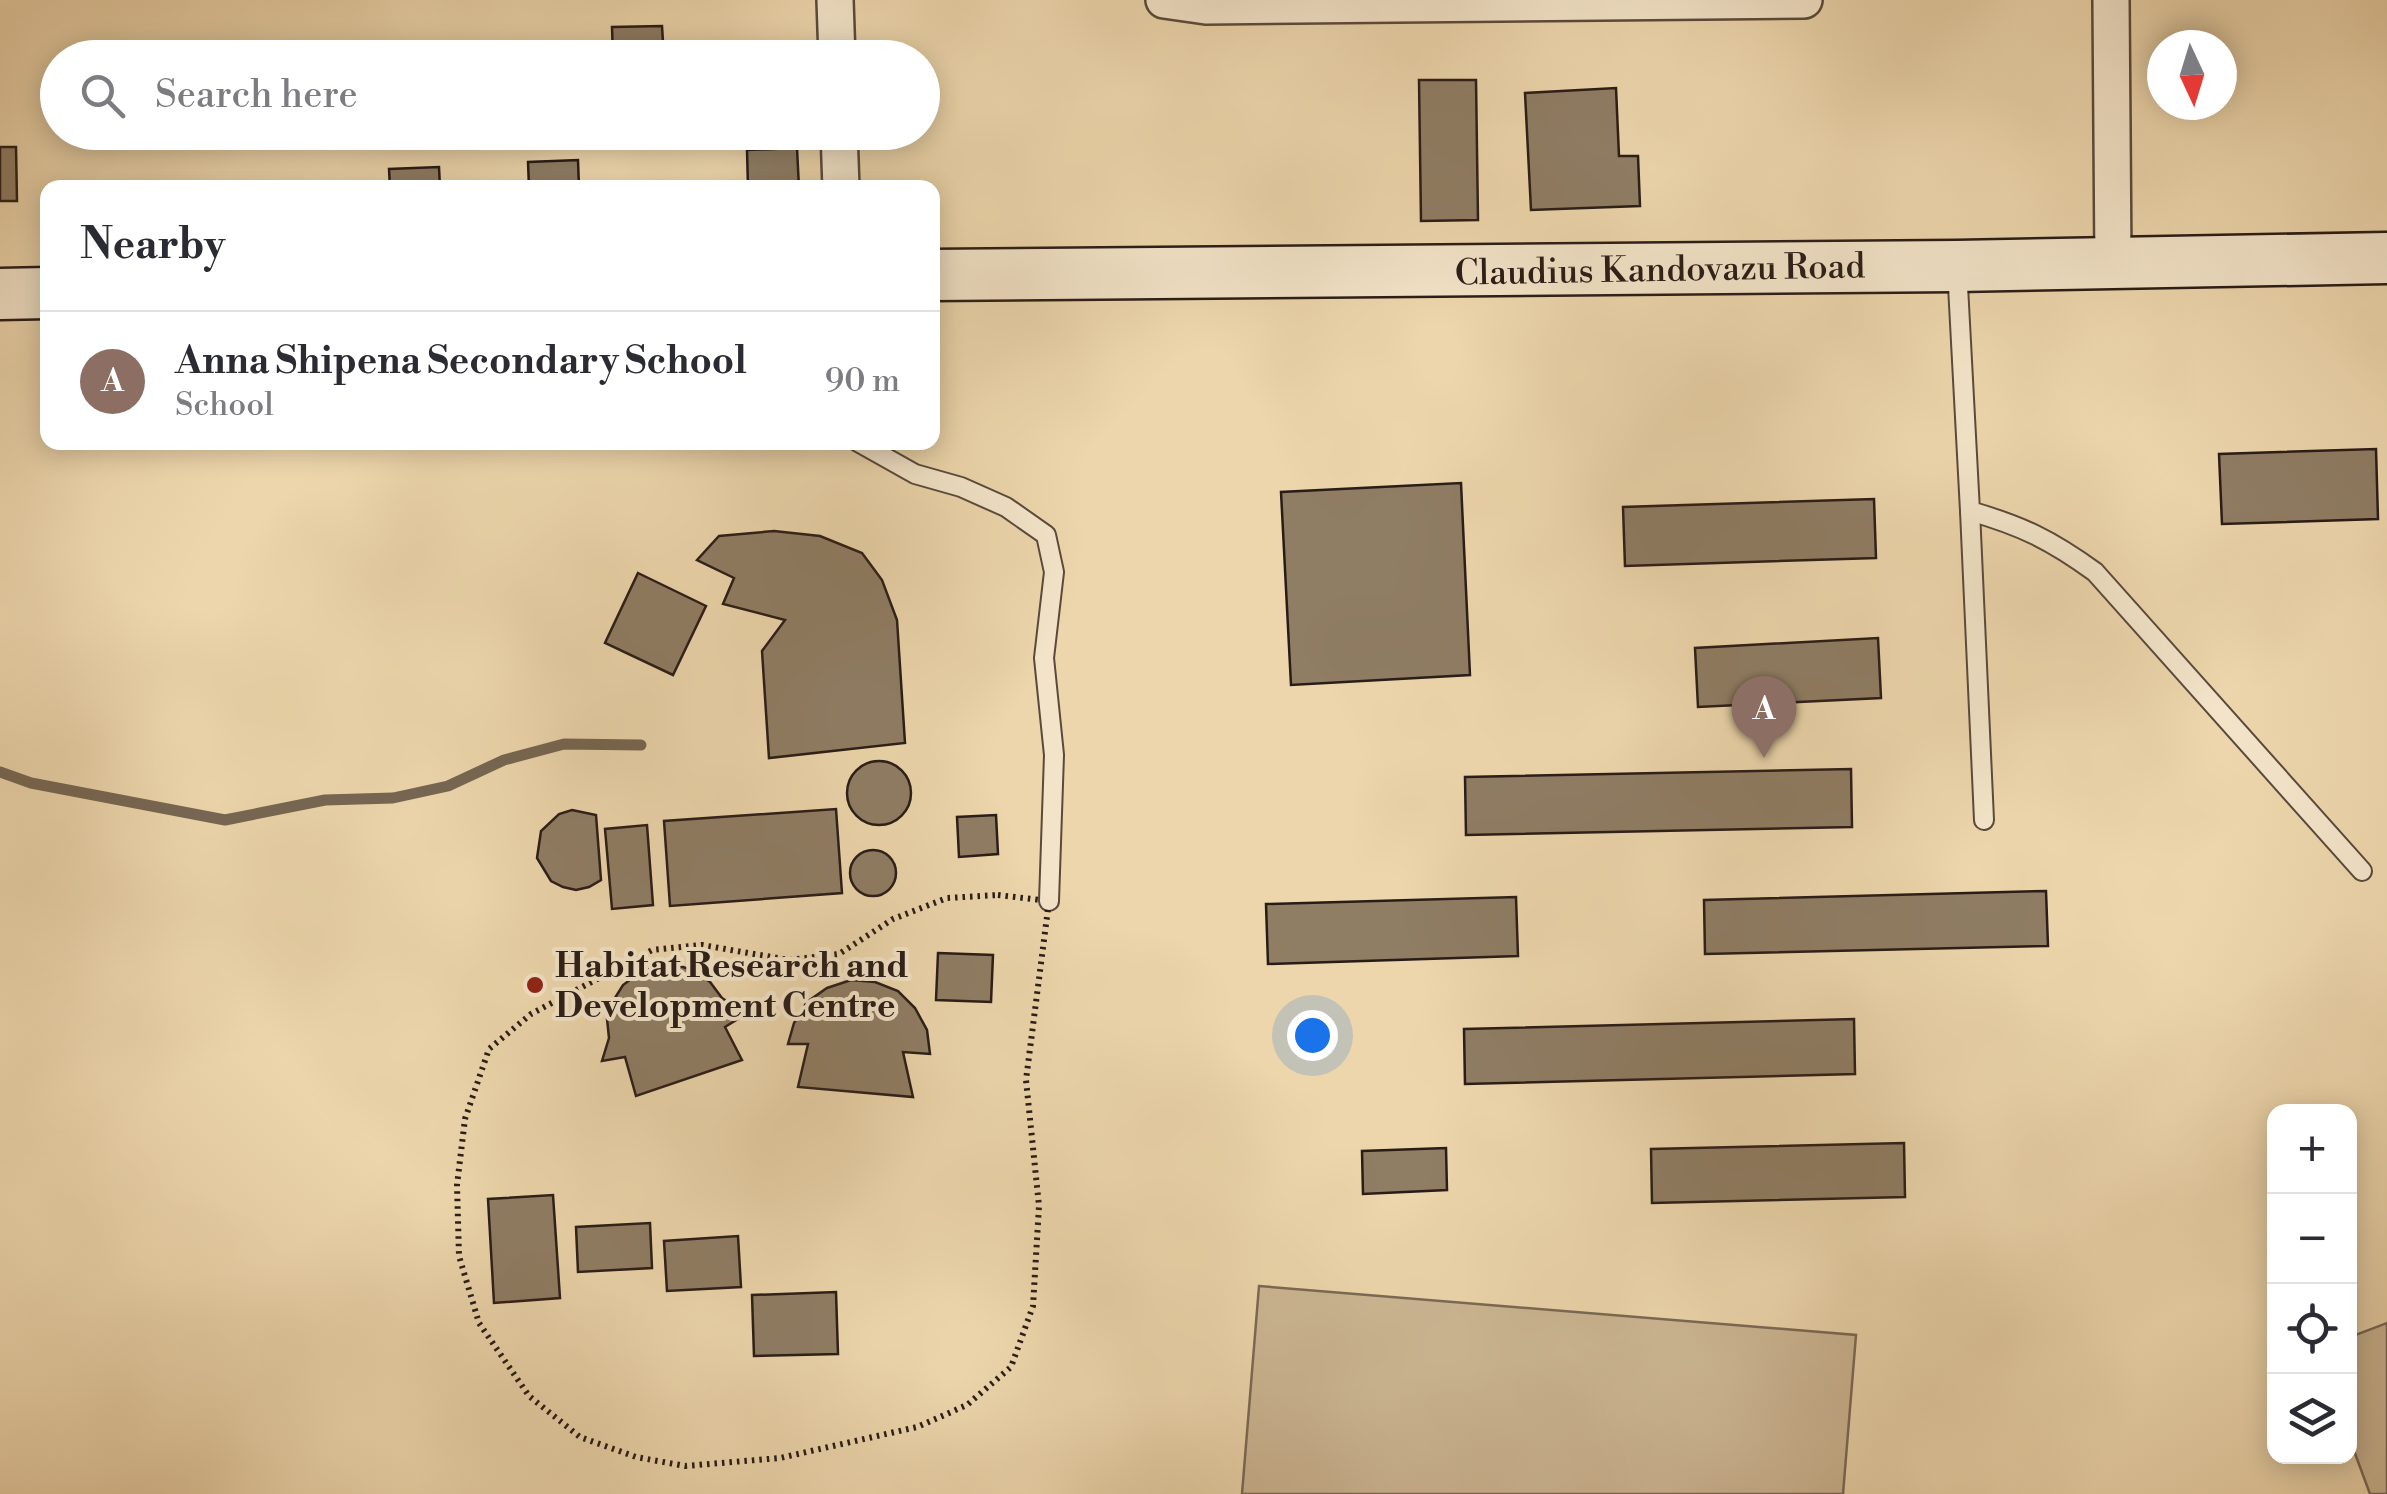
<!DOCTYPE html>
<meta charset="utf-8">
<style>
body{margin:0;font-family:"Libre Bodoni",serif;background:#f2f2f3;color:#2b2b33}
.controls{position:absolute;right:30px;bottom:30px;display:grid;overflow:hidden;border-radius:20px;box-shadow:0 5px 25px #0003}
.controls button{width:90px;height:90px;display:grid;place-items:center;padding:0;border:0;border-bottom:2px solid #e1e1e2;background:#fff;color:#2b2b33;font:50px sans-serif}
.compass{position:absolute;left:2147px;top:30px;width:90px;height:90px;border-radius:50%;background:#fff;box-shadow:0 5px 25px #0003;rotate:176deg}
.you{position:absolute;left:1312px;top:1035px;width:35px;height:35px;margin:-25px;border:8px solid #fff;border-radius:50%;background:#1a73e8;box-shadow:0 0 0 15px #1a73e833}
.badge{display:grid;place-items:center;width:65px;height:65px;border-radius:50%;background:#0f766e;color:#fff;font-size:32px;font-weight:700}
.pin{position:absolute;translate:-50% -82px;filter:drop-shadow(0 2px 5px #0008)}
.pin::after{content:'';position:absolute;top:52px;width:35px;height:30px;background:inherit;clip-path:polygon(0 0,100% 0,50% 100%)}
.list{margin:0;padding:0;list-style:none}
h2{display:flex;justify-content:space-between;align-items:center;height:130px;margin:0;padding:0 40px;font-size:42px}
h2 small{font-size:32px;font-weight:400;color:#7c7c81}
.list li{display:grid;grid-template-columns:65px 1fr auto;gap:30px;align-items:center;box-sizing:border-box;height:140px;padding:0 40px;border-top:2px solid #e1e1e2}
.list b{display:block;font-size:38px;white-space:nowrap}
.list p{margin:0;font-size:32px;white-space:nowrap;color:#7c7c81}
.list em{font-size:32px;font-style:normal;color:#7c7c81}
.icon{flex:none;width:55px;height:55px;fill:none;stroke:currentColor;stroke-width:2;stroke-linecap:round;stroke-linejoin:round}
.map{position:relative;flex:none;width:2387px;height:1494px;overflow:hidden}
.search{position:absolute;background:#fff;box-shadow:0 5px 25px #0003;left:40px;top:40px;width:900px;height:110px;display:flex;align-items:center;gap:25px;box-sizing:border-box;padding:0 35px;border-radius:55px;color:#7c7c81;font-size:38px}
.panel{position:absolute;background:#fff;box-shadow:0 5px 25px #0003;left:40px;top:180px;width:900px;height:270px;border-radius:20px}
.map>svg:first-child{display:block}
.green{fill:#ccb693;stroke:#7a6955;stroke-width:2.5}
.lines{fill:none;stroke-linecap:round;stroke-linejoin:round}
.stream{stroke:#766652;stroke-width:11}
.building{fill:#8f7d64;stroke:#291c17;stroke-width:2.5}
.lane-casing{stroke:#5a4a3c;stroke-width:22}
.street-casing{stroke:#5a4a3c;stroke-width:40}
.secondary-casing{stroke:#291c17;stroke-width:55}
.path{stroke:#291c17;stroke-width:6;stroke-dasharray:2.5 5;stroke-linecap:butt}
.lane{stroke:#f3e4c9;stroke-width:18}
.street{stroke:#f3e4c9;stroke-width:35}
.secondary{stroke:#f3e4c9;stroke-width:50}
.poi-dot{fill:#8f2418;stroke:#f3e4c9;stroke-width:4}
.labels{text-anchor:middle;stroke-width:8;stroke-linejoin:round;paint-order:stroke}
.street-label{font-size:35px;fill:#291c17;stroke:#f3e4c9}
.poi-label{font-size:35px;font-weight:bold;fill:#291c17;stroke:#f3e4c9;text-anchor:start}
</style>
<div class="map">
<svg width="2387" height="1494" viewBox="0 0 2387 1494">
<rect width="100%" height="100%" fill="#edd6ac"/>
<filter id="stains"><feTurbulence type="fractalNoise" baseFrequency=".002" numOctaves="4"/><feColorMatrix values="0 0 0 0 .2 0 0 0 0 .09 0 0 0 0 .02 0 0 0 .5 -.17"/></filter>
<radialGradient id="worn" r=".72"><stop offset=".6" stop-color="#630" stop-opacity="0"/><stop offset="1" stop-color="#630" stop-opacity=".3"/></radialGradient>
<g class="green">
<path d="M1259,1286L1856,1335L1843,1494H1242Z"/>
<path d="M2387,1323V1494H2370L2350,1440V1337Z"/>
</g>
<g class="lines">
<path class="stream" d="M0,772L31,783L225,820L325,800L393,798L448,786L504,760L564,744L641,745"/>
</g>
<g class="building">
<path d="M662,26L664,58H613L612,27Z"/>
<path d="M1419,80H1476L1478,220L1421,221Z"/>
<path d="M1616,88L1619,156H1638L1640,206L1531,210L1525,93Z"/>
<path d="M0,147H16L17,201H0Z"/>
<path d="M797,148L799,188H748L747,150Z"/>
<path d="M578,160L579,188H529L528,162Z"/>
<path d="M439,167L440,188H390L389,169Z"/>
<path d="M2376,449L2378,519L2222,524L2219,454Z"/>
<path d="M1461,483L1470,675L1291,685L1281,492Z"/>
<path d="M1874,499L1876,558L1625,566L1623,507Z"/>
<path d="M774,531L820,536L862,553L882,580L897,620L905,743L769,758L762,651L785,620L723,604L734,578L697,560L719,536Z"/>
<path d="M638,573L706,606L673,675L605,643Z"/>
<path d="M1878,638L1881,698L1698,707L1695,648Z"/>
<circle cx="879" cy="793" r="32"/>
<path d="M1851,769L1852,827L1466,835L1465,777Z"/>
<path d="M836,809L842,893L670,906L664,821Z"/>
<path d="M572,810L596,815L601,880L589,887L576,890L563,887L551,881L537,858L541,831L559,814Z"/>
<path d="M996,815L998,854L959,857L957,817Z"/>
<path d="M647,825L653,905L612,909L605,829Z"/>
<circle cx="873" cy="873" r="23"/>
<path d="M2046,891L2048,946L1705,954L1704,900Z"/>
<path d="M1516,897L1518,956L1268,964L1266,904Z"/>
<path d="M938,953L993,955L991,1002L936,1000Z"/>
<path d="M677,965L695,971L710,982L722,998L746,1014L725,1027L742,1060L636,1096L625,1057L602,1061L609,1038L607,1019L613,1001L623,985L639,973L657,966Z"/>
<path d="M851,980L875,982L898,991L915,1008L927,1030L930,1054L903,1052L913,1097L798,1087L808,1044H788L794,1023L807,1002L827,988Z"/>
<path d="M1854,1019L1855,1074L1465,1084L1464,1029Z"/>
<path d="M1904,1143L1905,1197L1652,1203L1651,1149Z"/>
<path d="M1446,1148L1447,1190L1363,1194L1362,1151Z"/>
<path d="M553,1195L560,1298L494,1303L488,1199Z"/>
<path d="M650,1223L652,1268L578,1272L576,1227Z"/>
<path d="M738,1236L741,1287L667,1291L664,1241Z"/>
<path d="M836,1292L838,1354L754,1356L752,1295Z"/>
</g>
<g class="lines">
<g class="lane-casing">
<g id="lane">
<path d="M1957,267L1970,511C2022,526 2051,540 2095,572L2362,871"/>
<path d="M858,442L915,474L961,487L1006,507L1046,535L1054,572L1044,658L1054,755L1049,901"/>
<path d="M1970,511L1984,820"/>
</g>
</g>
<g class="street-casing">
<g id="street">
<path d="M835,0L837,58"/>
<path d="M1164,0L1206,6L1804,0"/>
<path d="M2111,0L2113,263"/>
<path d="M839,132L841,188"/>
</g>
</g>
<g class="secondary-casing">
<g id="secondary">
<path d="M932,275L1957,266L2387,258"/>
<path d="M0,294L48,293"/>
</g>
</g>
<path class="path" d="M998,895L1049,901L1026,1080L1039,1206L1033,1306L1011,1367L967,1405L917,1427L780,1458L685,1466L636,1457L580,1437L529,1396L479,1323L459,1256L457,1185L465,1119L489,1049L531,1014L652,950L702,945L789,960L839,954L893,919L947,898Z"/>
<use href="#lane" class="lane"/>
<use href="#street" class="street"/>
<use href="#secondary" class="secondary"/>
</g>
<circle class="poi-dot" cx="535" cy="985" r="10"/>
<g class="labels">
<g class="street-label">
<text transform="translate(1660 269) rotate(-1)" y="12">Claudius Kandovazu Road</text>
</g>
<g class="poi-label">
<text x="555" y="977">Habitat Research and<tspan x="555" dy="40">Development Centre</tspan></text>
</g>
</g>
<rect width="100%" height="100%" filter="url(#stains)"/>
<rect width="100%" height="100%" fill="url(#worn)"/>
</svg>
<div class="controls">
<button>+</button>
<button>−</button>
<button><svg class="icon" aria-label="locate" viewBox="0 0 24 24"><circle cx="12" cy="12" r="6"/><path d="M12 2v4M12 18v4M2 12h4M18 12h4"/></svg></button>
<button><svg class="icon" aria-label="layers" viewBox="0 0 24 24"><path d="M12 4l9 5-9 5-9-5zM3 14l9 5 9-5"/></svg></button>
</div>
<svg class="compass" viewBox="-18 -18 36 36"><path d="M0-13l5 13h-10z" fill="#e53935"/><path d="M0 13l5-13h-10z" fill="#7c7c81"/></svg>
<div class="you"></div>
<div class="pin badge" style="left:1764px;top:758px;background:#8d6e63">A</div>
<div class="search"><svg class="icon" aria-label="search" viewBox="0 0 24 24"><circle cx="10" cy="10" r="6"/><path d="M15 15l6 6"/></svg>Search here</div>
<section class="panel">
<h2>Nearby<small></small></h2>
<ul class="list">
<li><span class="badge" style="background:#8d6e63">A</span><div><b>Anna Shipena Secondary School</b><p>School</p></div><em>90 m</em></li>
</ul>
</section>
</div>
